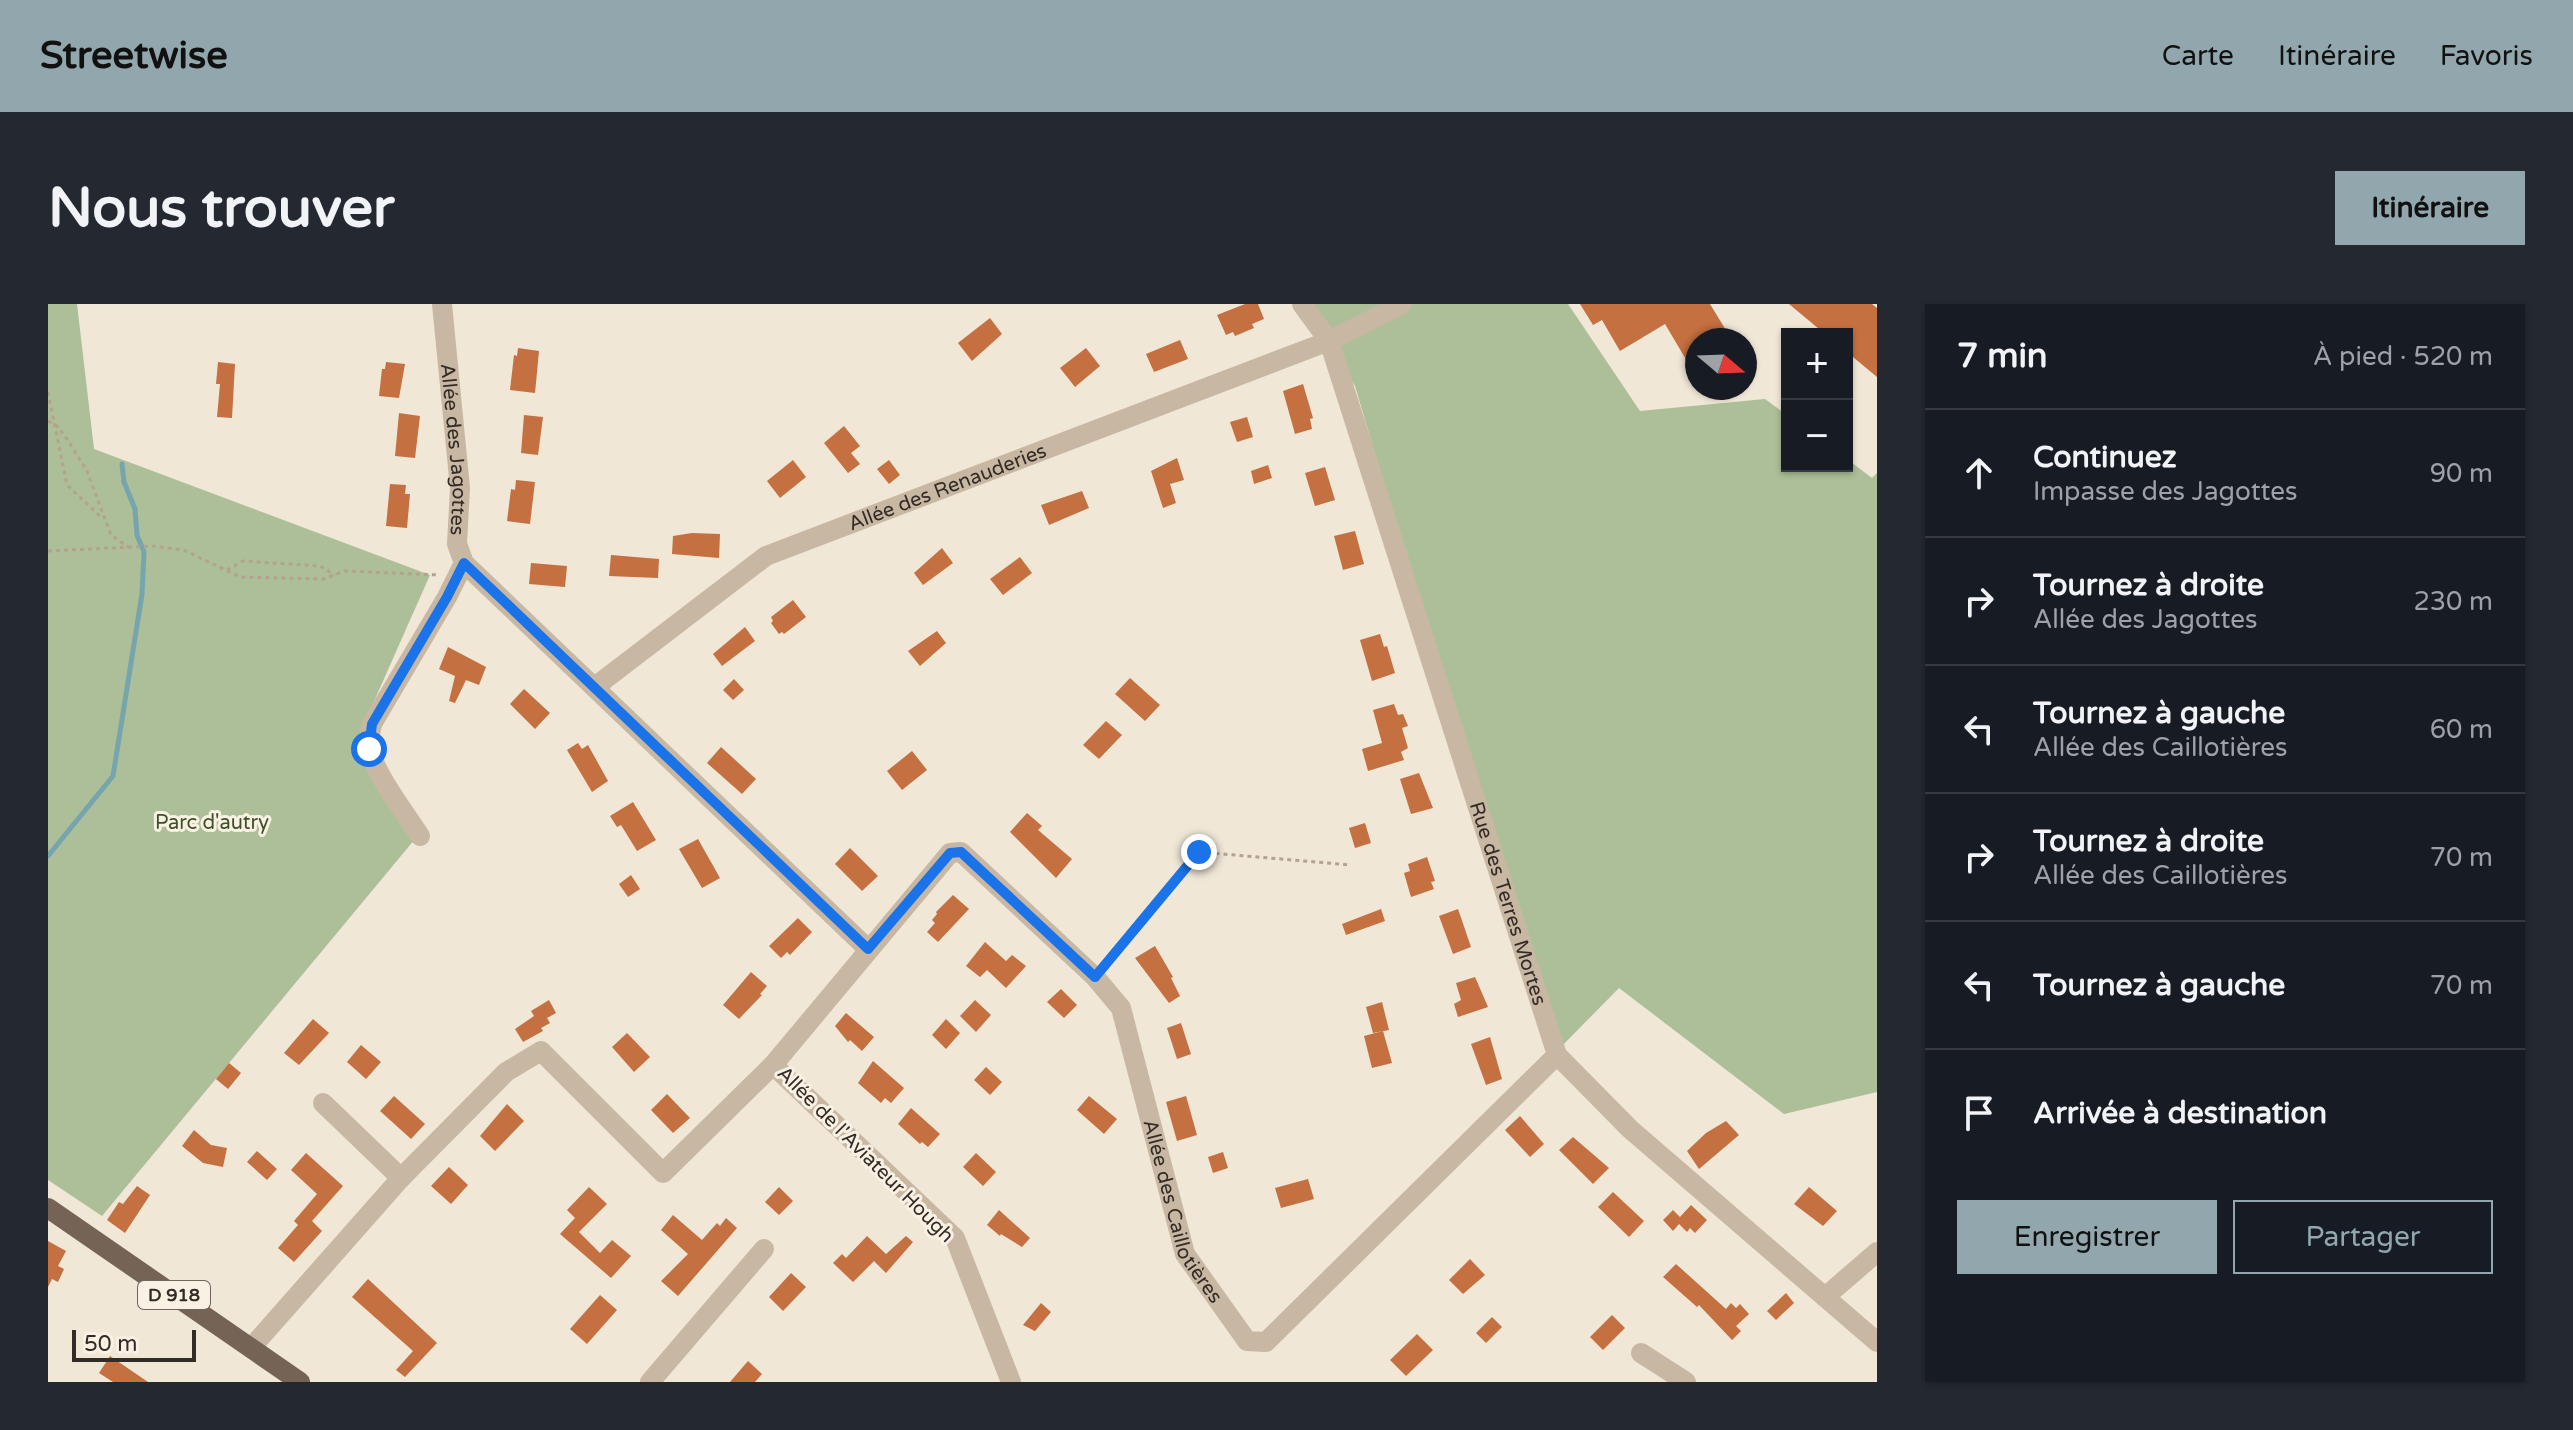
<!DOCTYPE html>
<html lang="fr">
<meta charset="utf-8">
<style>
body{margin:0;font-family:"Varela Round",sans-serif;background:#242831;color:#f1f3f6}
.controls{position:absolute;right:24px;top:24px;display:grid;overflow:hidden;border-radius:0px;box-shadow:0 2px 6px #0004}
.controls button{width:72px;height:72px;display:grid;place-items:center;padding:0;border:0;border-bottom:2px solid #363941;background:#171b24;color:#f1f3f6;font:40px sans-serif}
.compass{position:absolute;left:1637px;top:24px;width:72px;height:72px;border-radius:50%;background:#171b24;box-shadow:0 2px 6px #0004;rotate:109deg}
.scale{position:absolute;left:24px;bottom:20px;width:124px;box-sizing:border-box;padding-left:8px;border:4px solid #332b25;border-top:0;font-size:22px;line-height:28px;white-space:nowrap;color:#332b25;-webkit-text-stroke:6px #f9f1e3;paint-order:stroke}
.stop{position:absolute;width:24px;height:24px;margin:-18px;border:6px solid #1a73e8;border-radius:50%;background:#fff}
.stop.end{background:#1a73e8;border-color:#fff;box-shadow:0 2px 8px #0008}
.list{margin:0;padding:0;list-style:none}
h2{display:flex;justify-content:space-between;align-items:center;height:104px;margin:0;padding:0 32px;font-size:34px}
h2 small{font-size:26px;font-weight:400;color:#9ea1a6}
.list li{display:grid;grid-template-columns:52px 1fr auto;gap:24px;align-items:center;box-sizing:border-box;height:128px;padding:0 32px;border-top:2px solid #363941}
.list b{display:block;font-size:30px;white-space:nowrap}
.list p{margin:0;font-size:26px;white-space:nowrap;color:#9ea1a6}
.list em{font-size:26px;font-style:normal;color:#9ea1a6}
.actions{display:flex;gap:16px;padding:24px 32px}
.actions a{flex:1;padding:18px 0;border:2px solid #91a7ad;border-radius:0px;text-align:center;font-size:28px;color:#91a7ad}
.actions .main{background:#91a7ad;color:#111}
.icon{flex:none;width:44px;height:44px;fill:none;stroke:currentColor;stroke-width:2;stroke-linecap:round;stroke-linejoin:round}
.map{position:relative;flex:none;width:1829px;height:1078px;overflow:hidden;border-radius:0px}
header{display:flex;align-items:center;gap:48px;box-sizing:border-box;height:112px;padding:0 40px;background:#91a7ad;color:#111}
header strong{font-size:38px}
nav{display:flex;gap:44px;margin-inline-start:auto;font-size:28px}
.intro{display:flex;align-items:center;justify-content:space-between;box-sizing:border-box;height:192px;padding:0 48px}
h1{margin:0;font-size:56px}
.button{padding:20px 36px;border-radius:0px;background:#91a7ad;color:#111;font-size:28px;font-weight:700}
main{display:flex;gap:48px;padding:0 48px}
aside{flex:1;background:#171b24;border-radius:0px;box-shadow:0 2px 6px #0004}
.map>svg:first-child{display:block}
.green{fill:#adbf98}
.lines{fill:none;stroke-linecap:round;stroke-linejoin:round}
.stream{stroke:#76a5ad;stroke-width:5}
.building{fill:#c57040}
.path{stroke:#b4a28e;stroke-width:3;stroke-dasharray:4 4;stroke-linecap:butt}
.minor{stroke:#c8b8a3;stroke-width:20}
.major{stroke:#756456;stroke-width:20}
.route{stroke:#1a73e8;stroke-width:10}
.labels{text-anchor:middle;stroke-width:6;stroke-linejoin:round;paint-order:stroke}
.shield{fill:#f9f1e3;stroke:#6e665e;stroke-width:2}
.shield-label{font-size:18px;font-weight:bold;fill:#332b25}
.street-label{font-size:20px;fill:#332b25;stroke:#f9f1e3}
.park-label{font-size:20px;fill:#3e5129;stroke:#f9f1e3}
</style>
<header>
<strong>Streetwise</strong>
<nav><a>Carte</a><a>Itinéraire</a><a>Favoris</a></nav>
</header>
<div class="intro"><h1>Nous trouver</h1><a class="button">Itinéraire</a></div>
<main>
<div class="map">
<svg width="1829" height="1078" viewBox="0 0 1829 1078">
<rect width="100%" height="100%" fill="#f0e7d7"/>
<g class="green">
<path d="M0,0H29L46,145L382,271L308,438L367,535L54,912L0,876Z"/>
<path d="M1256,0H1520L1592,107L1717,95L1739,111V162H1799V155L1824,174L1829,169V788L1736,810L1571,684L1507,749L1464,614L1307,82Z"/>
</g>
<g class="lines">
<path class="stream" d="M0,552L65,472L94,290L96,248L89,231L87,205L76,178L74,160"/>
</g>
<g class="building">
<path d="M1197,0H1210L1216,15L1204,20L1206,24L1187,32L1185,28L1178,31L1169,11Z"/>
<path d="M1532,0H1662L1684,36H1649V74L1617,20L1572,47L1554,16L1545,21Z"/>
<path d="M1741,0H1824L1829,4V73L1799,48V30H1777Z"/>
<path d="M942,14L954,30L924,57L910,39Z"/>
<path d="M1132,36L1140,55L1106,68L1098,50Z"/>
<path d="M470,44L491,47L487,89L462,86L466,51L469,52Z"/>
<path d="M1038,44L1052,62L1027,83L1012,64Z"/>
<path d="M170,58L187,60L184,114L169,113L172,80H168Z"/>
<path d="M338,58L357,60L351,94L331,92L334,65H337Z"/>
<path d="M1255,80L1265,114L1262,115L1264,125L1247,130L1235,87Z"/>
<path d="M351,109L372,112L367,154L347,152Z"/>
<path d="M476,111L495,113L490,151L473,149Z"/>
<path d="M1199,113L1205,133L1189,138L1182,118Z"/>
<path d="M796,122L812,142L803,149L812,160L800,169L776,139Z"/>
<path d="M1129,154L1136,176L1122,180L1128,199L1115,204L1103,167Z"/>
<path d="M745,156L758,173L732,194L719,177Z"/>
<path d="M841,156L852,171L841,180L829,165Z"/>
<path d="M1220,161L1224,174L1206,180L1203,167Z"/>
<path d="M1277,163L1287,196L1267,202L1257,169Z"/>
<path d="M468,176L487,178L482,220L459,217L463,185L467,186Z"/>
<path d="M342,180L358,181L357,190H362L359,224L338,222Z"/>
<path d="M1034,187L1041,204L1001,221L993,201Z"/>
<path d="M1307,227L1316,260L1295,266L1286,232Z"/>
<path d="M644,229L672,230L671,254L624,250L625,232Z"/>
<path d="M894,244L905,259L875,281L866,269Z"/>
<path d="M563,251L611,255L610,274L561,272Z"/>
<path d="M972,253L984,269L955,291L942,275Z"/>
<path d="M483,259L519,262L517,283L481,280Z"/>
<path d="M745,296L758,313L736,330L734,328L731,330L723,319L725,317L723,313Z"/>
<path d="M697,323L707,337L674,362L665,350Z"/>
<path d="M889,327L898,339L872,362L860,347Z"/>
<path d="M1332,330L1336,343L1339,342L1347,369L1324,377L1312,336Z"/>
<path d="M400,343L438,363L431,381L418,376L407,399L401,397L407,372L391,365Z"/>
<path d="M1082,374L1112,401L1097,417L1067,390Z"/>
<path d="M686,375L696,386L685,396L675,386Z"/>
<path d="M476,385L502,409L487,425L462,400Z"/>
<path d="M1346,400L1350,411L1355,410L1360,422L1354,424L1360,444L1353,448L1356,456L1320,467L1314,445L1334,439L1325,406Z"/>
<path d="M1058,417L1074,431L1051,455L1035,441Z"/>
<path d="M530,439L534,445L540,441L560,477L544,488L519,446Z"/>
<path d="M673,443L708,475L694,490L659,459Z"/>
<path d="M864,447L879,466L854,486L839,467Z"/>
<path d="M1371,469L1385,504L1363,510L1352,475Z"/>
<path d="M585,498L608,536L589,547L573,521L569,523L562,512Z"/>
<path d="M979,509L994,522L990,526L1024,555L1008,574L962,528Z"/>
<path d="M1317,519L1323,539L1307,544L1301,524Z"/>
<path d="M650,535L672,574L654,584L631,545Z"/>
<path d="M802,544L830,572L814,587L787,560Z"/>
<path d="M1379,553L1387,577L1383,578L1386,585L1363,593L1356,569L1362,567L1360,560Z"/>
<path d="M583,571L592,585L580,593L571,580Z"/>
<path d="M905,591L921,605L890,638L879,628L887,619L884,616L889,610L888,608Z"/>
<path d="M1333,605L1337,617L1298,631L1294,620Z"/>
<path d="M1410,605L1423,643L1405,650L1391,612Z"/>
<path d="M750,614L764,628L742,651L739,648L733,654L721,642Z"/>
<path d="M937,638L958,657L964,651L978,662L958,684L939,666L932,673L918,662Z"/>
<path d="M1107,642L1125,673L1123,674L1132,692L1121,699L1087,654Z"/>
<path d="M703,668L719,682L712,690L714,691L691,715L675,701Z"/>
<path d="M1427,673L1440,703L1410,713L1406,700L1413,696L1408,679Z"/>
<path d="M1013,685L1029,701L1016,714L999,698Z"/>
<path d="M501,696L508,709L499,714L502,719L493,724L495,727L475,738L467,725L486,712L483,707Z"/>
<path d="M927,696L943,711L928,728L912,712Z"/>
<path d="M1334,698L1341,726L1325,729L1318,703Z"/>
<path d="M798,709L826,733L814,747L802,736L800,738L787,722Z"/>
<path d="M265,715L281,729L251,761L236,749Z"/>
<path d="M898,715L912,729L898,745L884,731Z"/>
<path d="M1133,719L1143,750L1129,755L1119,724Z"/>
<path d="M1335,727L1344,759L1324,764L1316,732Z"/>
<path d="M579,729L602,753L586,768L564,743Z"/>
<path d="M1442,733L1454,775L1438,781L1423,740Z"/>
<path d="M313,741L333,758L318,775L299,758Z"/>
<path d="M825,757L856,784L843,799L837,794L833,799L810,779Z"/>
<path d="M181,759L193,769L180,785L168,775Z"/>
<path d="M938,763L954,778L942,791L926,776Z"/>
<path d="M619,790L642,814L625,829L603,806Z"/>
<path d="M346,792L377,820L363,835L332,807Z"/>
<path d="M1041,792L1069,815L1056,830L1029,806Z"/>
<path d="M1138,792L1149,831L1129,837L1118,798Z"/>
<path d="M459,800L476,817L447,847L432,832Z"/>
<path d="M863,804L892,830L880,843L874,838L872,840L850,820Z"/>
<path d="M1472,812L1496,840L1482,853L1457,826Z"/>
<path d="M1678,817L1691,831L1651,865L1639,847L1658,829Z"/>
<path d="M146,826L163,841L179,844L175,863L155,859L134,842Z"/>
<path d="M1525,833L1561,864L1545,880L1511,846Z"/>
<path d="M209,847L229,865L219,876L199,858Z"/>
<path d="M1175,848L1180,864L1165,869L1160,853Z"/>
<path d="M258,849L295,882L264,917L274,927L246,958L230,944L250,921L246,917L269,890L243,866Z"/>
<path d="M928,849L948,868L935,882L915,863Z"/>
<path d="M401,863L420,881L403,900L383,882Z"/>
<path d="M1260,875L1266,895L1233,904L1227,884Z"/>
<path d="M89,882L102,891L77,929L59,916L71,898L75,900Z"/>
<path d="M541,883L559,900L531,928L552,949L564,936L583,952L563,974L512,930L527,914L519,906Z"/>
<path d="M731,883L745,897L731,911L717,898Z"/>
<path d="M1761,883L1789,907L1775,922L1746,900Z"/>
<path d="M1565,888L1596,917L1581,933L1550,903Z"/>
<path d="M1643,901L1659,916L1647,929L1642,924L1639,928L1631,920L1625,927L1615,916L1625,906L1632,913Z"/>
<path d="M951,906L982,934L974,943L953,930L952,932L939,921Z"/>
<path d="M625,911L654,936L669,919L672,922L678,914L689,924L630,992L613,977L640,950L613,926Z"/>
<path d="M819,932L838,950L858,932L865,938L838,969L826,957L805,978L785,959L794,950L798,954Z"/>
<path d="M0,937L18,947L10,962L16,965L10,978L4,975L0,983Z"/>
<path d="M1422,955L1437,971L1415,990L1401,976Z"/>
<path d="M1628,960L1678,1005L1683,999L1688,1004L1692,1000L1701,1010L1688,1022L1693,1027L1684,1036L1651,1001L1649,1003L1615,973Z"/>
<path d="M743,969L758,983L735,1007L721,993Z"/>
<path d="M320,975L389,1039L357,1073L348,1066L365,1047L304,993Z"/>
<path d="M1738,989L1746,999L1728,1016L1719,1007Z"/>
<path d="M552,991L569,1006L539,1040L522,1025Z"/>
<path d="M993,999L1003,1008L987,1027L975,1021Z"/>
<path d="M1564,1011L1577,1024L1555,1046L1542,1033Z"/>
<path d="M1444,1013L1454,1023L1438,1039L1428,1029Z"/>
<path d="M1369,1030L1385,1046L1358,1072L1342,1056Z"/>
<path d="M62,1052L100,1078H65L51,1069Z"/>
<path d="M700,1057L714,1070L707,1078H682Z"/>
</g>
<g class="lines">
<g class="path">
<path d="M0,88L19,181L54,214"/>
<path d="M0,117L7,120L17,132L39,167L63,231L80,243"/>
<path d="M0,247L104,242L136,246L192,273L276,275L296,267L391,271"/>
<path d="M179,266L195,257L272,262L287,271"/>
<path d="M1059,658L1151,548L1303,561"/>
</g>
<g class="minor">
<path id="s1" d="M394,0L412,184L409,240L416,259L820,645"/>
<path id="s2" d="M1254,0L1281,37L1509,751L1582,825L1829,1038"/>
<path id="s3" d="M548,382L718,252L1281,37L1354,0"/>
<path d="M372,532C358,510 327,470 322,446C320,438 322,429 324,420L399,293L416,259"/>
<path d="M275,799L353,874"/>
<path d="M1777,993L1829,948"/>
<path d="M203,1044L353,874L458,768L493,747L615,869L725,761"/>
<path d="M1593,1049L1638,1078"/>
<path d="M602,1078L716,945"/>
<path id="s4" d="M963,1078L907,934L725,761L902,549L913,548L1047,673L1073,704L1137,950L1199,1037L1218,1038L1509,751"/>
</g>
<path class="major" d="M0,904L252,1078"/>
</g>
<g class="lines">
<path class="route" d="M321,445L324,420L399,293L416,259L820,645L902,549L913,548L1047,673L1151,548"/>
</g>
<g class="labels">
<rect class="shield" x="90" y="977" width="72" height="28" rx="6"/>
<g class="shield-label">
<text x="126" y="997">D 918</text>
</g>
<g class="street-label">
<text dy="7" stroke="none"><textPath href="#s1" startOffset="146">Allée des Jagottes</textPath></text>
<text dy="7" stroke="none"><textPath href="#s3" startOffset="408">Allée des Renauderies</textPath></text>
<text dy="7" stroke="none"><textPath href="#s2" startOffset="636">Rue des Terres Mortes</textPath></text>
<text transform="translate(818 850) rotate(45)" y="7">Allée de l'Aviateur Hough</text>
<text dy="7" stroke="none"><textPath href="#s4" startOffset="1130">Allée des Caillotières</textPath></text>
</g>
<g class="park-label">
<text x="164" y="525">Parc d'autry</text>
</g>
</g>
</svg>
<div class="controls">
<button>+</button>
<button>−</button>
</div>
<svg class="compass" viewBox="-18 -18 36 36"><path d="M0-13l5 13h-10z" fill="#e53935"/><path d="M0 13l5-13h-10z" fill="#9ea1a6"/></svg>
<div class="scale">50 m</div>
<div class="stop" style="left:321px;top:445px"></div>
<div class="stop end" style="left:1151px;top:548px"></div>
</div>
<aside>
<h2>7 min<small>À pied · 520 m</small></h2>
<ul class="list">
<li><svg class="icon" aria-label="ahead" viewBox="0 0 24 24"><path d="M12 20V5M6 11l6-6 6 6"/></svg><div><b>Continuez</b><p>Impasse des Jagottes</p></div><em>90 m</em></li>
<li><svg class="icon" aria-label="right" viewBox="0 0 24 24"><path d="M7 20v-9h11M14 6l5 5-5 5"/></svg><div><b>Tournez à droite</b><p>Allée des Jagottes</p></div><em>230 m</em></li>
<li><svg class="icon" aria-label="left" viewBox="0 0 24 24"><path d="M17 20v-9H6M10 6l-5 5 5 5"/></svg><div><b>Tournez à gauche</b><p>Allée des Caillotières</p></div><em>60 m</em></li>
<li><svg class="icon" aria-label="right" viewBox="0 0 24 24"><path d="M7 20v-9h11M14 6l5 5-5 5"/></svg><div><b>Tournez à droite</b><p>Allée des Caillotières</p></div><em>70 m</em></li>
<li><svg class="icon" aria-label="left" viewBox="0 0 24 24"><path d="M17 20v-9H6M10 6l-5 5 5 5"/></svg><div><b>Tournez à gauche</b></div><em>70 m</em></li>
<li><svg class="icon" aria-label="arrive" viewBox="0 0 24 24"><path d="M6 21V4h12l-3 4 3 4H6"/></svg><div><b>Arrivée à destination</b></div></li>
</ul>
<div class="actions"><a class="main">Enregistrer</a><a>Partager</a></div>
</aside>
</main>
